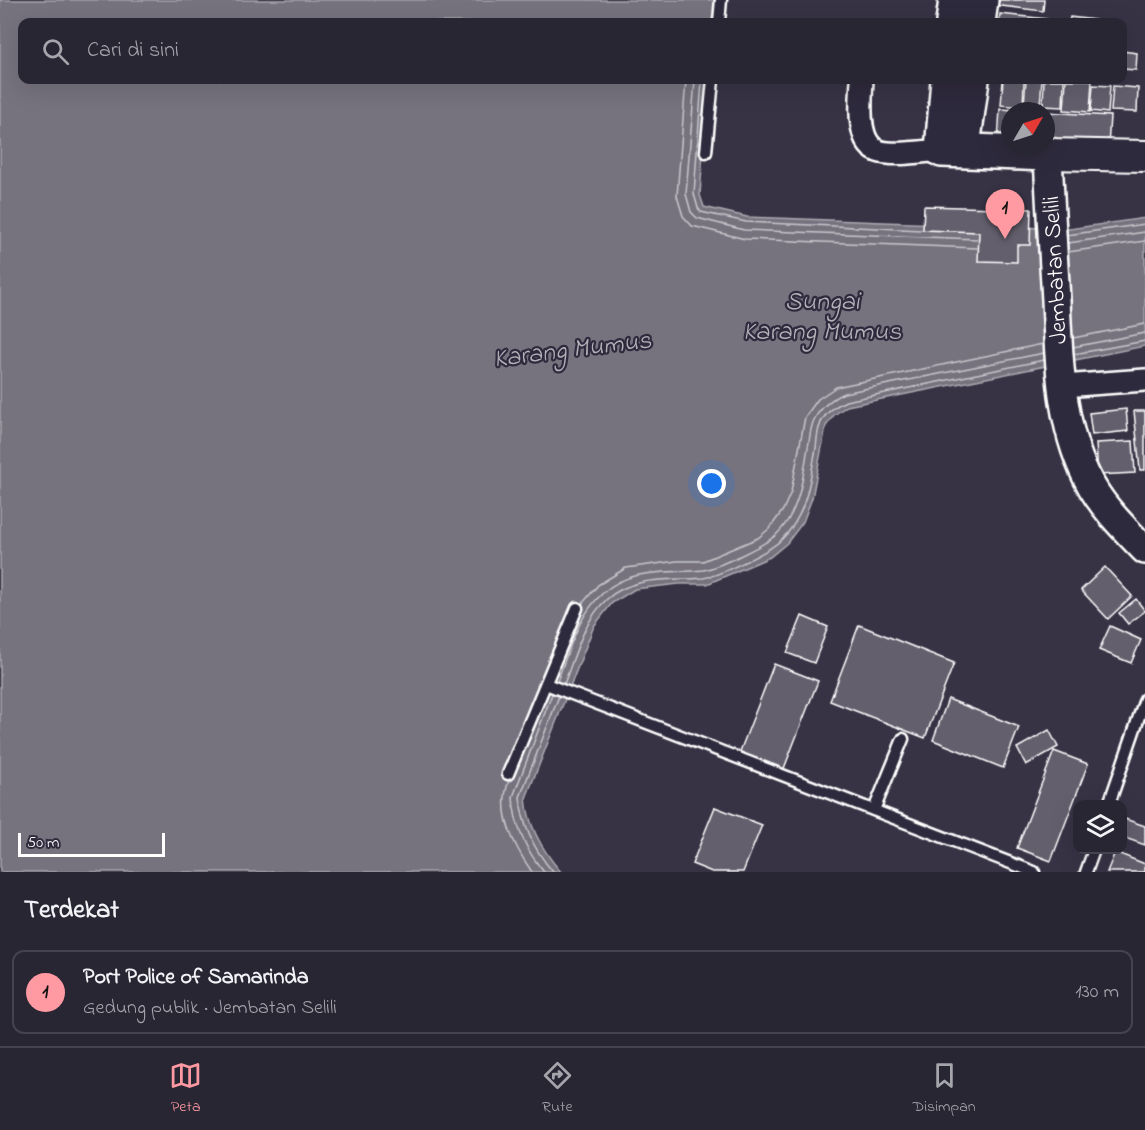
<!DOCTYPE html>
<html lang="id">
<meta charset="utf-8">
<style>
body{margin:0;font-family:"Indie Flower",sans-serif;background:#312e3c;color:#f1f3f6}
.controls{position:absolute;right:18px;bottom:18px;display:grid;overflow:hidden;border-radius:12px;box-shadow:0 6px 24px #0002}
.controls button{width:54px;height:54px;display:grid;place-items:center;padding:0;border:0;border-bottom:2px solid #45434f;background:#292634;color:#f1f3f6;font:30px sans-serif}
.compass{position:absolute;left:1001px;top:102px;width:54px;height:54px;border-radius:50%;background:#292634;box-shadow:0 6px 24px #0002;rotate:51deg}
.scale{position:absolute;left:18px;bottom:15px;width:147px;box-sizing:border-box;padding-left:6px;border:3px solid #fff;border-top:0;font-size:16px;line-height:21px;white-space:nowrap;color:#fff;-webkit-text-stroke:4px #2f2a3d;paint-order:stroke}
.you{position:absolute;left:712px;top:484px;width:21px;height:21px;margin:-15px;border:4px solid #fff;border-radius:50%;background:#1a73e8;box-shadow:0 0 0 9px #1a73e833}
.badge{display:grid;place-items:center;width:39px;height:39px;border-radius:50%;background:#ff9aa2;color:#111;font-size:20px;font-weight:700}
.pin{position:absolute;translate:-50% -50px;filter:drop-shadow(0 2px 3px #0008)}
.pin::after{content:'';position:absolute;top:32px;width:21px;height:18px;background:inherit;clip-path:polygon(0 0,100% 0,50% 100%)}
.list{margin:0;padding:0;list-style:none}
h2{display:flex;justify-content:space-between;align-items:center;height:78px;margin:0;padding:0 24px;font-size:26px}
h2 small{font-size:20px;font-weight:400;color:#a5a5ac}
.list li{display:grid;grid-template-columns:39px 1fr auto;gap:18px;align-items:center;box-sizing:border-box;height:84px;margin:0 12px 12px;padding:0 12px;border:2px solid #45434f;border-radius:12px}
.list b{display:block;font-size:22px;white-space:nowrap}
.list p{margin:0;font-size:20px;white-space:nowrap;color:#a5a5ac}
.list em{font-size:20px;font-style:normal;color:#a5a5ac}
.icon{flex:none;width:33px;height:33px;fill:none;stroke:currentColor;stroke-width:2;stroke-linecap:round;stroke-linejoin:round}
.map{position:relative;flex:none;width:1145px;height:872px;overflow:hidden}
.search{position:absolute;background:#292634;box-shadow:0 6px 24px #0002;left:18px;right:18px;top:18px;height:66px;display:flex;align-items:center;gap:15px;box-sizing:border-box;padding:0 21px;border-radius:12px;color:#a5a5ac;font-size:22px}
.sheet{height:174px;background:#292634}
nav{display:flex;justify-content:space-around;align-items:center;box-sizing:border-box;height:84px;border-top:2px solid #45434f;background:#292634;font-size:16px;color:#a5a5ac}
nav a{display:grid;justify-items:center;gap:3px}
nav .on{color:#ff9aa2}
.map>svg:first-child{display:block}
.water{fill:#76737f;stroke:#adabb2;stroke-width:1.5}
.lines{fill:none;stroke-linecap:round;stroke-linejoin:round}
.shore{stroke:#c8c7cc;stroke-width:1.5}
.building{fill:#635f6d;stroke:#fff;stroke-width:1.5}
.service-casing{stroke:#fff;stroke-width:15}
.minor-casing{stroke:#fff;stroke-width:26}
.tertiary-casing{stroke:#fff;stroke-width:32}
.secondary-casing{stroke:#fff;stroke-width:34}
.trunk-casing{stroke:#fff;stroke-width:38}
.service{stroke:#2f2a3d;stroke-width:10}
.minor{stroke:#2f2a3d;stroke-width:21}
.tertiary{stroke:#2f2a3d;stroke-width:27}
.secondary{stroke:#2f2a3d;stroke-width:30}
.trunk{stroke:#2f2a3d;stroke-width:33}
.labels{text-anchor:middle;stroke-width:4.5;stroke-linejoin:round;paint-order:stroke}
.street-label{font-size:24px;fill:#fff;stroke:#2f2a3d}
.water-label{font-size:26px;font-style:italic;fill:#b4b2b9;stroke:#2f2a3d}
</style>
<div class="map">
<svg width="1145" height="872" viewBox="0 0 1145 872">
<rect width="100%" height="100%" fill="#373345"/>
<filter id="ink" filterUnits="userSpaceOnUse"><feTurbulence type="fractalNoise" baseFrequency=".0167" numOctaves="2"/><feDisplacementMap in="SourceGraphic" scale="12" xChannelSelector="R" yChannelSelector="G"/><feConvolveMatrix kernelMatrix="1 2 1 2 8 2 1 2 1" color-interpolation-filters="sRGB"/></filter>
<g filter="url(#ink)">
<path class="water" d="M0,0H714L712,22H22V80H708L700,195L704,207L747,217L1069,229L1145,218V346L847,406L834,415L826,426L812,498L803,522L787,543L770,557L707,584H679L635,589L612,603L594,626L526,798C528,826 543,851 561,872H0Z"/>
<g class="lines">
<g class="shore">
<path d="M686,80L677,196L683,216L692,226L745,239L977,248"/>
<path d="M695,80L686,194L691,212L697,218L744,230L977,239"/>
<path d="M702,80L694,194L698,208L701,212L746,222L922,230"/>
<path d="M1067,235L1145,224"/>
<path d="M1068,243L1145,232"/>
<path d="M1068,252L1145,241"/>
<path d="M1073,338L1145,324"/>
<path d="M1073,347L1145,333"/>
<path d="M1074,354L1145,341"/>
<path d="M582,604L598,585L626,568L677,561H703L758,538L770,528L783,510L791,492L805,417L818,399L836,387L1043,344"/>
<path d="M557,681C569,651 578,615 603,593C631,567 668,574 703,570C717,568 765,545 776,535C800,512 803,477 808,447C810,438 810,428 814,420C820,408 832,398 844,393L1044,353"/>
<path d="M564,684C575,655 584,620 607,599C633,575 671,581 703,578C719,576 770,551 781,540C807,516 810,480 816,448C817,440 817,432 820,425C824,413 835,406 846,401L1044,360"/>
<path d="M509,781C496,812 514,846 532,872"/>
<path d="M544,872C526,851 514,824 513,797L552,694"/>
<path d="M553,872C535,851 522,825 520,797L559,696"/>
</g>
</g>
<g class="building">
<path d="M993,0H1044L1043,11L993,5Z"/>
<path d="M1000,14L1047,19V22H999Z"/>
<path d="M1070,17L1095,20V22H1069Z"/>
<path d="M1122,51L1137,53L1136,70L1122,69Z"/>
<path d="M1003,80H1024L1023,107L1001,105Z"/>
<path d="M1026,80H1042L1040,105L1024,104Z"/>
<path d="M1044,80H1064L1063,107L1043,106Z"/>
<path d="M1066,80H1092L1090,112L1064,110Z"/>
<path d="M1093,85L1110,86L1108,113L1091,111Z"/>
<path d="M1113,86L1138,88L1137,112L1111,111Z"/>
<path d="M1000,109L1031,111H1010V140H998Z"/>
<path d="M1046,112L1110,116L1108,147L1046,143Z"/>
<path d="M924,206L1031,209L1030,245H1017V262L978,261L979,232L923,230Z"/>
<path d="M1126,409L1128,431L1092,435L1089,413Z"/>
<path d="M1134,411H1145V470H1140Z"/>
<path d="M1133,441L1135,473L1098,475L1096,443Z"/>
<path d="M1105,567L1132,596L1108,619L1081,590Z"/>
<path d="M1136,599L1145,611L1128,624L1119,613Z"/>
<path d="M802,616L828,627L814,663L787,653Z"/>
<path d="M859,625L954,663L925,738L830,701Z"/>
<path d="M1110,626L1141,640L1131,663L1099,650Z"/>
<path d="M774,664L818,681L783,771L739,754Z"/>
<path d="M948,699L1019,727L1003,768L933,740Z"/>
<path d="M1049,730L1058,747L1026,765L1017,748Z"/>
<path d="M1054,751L1088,764L1051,861L1017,848Z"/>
<path d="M715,807L762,825L743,872H712L692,864Z"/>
<path d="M1125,819L1145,826V845L1122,837V826Z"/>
<path d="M1115,852L1145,864V872H1107Z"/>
</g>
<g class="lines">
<g class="service-casing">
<g id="service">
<path d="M719,22L721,0"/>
<path d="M706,152L713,80"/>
<path d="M546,684L1034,872"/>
<path d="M508,774L577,608"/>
<path d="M1109,804L1145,699"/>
<path d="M874,810L903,739"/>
<path d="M1086,872L1094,850"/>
</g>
</g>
<g class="minor-casing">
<g id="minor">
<path d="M862,80C861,99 855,146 881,152C898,156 924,151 942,150"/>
<path d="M1063,386L1145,380"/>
</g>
</g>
<g class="tertiary-casing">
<path id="tertiary" d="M1048,154C1050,203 1053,251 1056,300C1059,363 1060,431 1092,487C1106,511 1126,530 1145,550"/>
</g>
<g class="secondary-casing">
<path id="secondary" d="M1048,154L1145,156"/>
</g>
<g class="trunk-casing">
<g id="trunk">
<path d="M953,22L956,0"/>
<path d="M978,22L981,0"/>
<path d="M948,80L942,150L1048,154"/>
<path d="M963,146L972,80"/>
</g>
</g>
<use href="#service" class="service"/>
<use href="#minor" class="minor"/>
<use href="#tertiary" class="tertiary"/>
<use href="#secondary" class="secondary"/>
<use href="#trunk" class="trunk"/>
</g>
</g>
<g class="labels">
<g class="street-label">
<text transform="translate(1054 270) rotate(-93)" y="8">Jembatan Selili</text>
</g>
<g class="water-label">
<text x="822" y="309">Sungai<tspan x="822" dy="30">Karang Mumus</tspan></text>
<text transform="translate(572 348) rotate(-7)" y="9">Karang Mumus</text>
</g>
</g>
</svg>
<div class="controls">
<button><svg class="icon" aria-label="layers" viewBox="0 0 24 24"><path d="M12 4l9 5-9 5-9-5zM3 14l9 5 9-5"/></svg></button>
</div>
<svg class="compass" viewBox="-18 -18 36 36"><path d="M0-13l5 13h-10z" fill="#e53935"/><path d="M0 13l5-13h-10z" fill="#a5a5ac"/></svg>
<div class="scale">50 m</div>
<div class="you"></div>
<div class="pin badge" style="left:1005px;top:239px">1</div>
<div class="search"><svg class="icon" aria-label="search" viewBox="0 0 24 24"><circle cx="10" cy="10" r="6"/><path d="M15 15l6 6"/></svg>Cari di sini</div>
</div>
<section class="sheet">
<h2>Terdekat<small></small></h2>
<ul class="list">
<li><span class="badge">1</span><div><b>Port Police of Samarinda</b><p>Gedung publik · Jembatan Selili</p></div><em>130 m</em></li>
</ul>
</section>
<nav>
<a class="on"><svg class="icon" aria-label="map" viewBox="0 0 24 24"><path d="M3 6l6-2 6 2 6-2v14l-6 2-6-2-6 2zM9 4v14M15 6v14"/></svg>Peta</a>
<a><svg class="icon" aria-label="directions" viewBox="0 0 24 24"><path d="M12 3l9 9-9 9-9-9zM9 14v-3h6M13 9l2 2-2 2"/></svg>Rute</a>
<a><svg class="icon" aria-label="saved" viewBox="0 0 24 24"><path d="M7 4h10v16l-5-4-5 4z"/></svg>Disimpan</a>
</nav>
